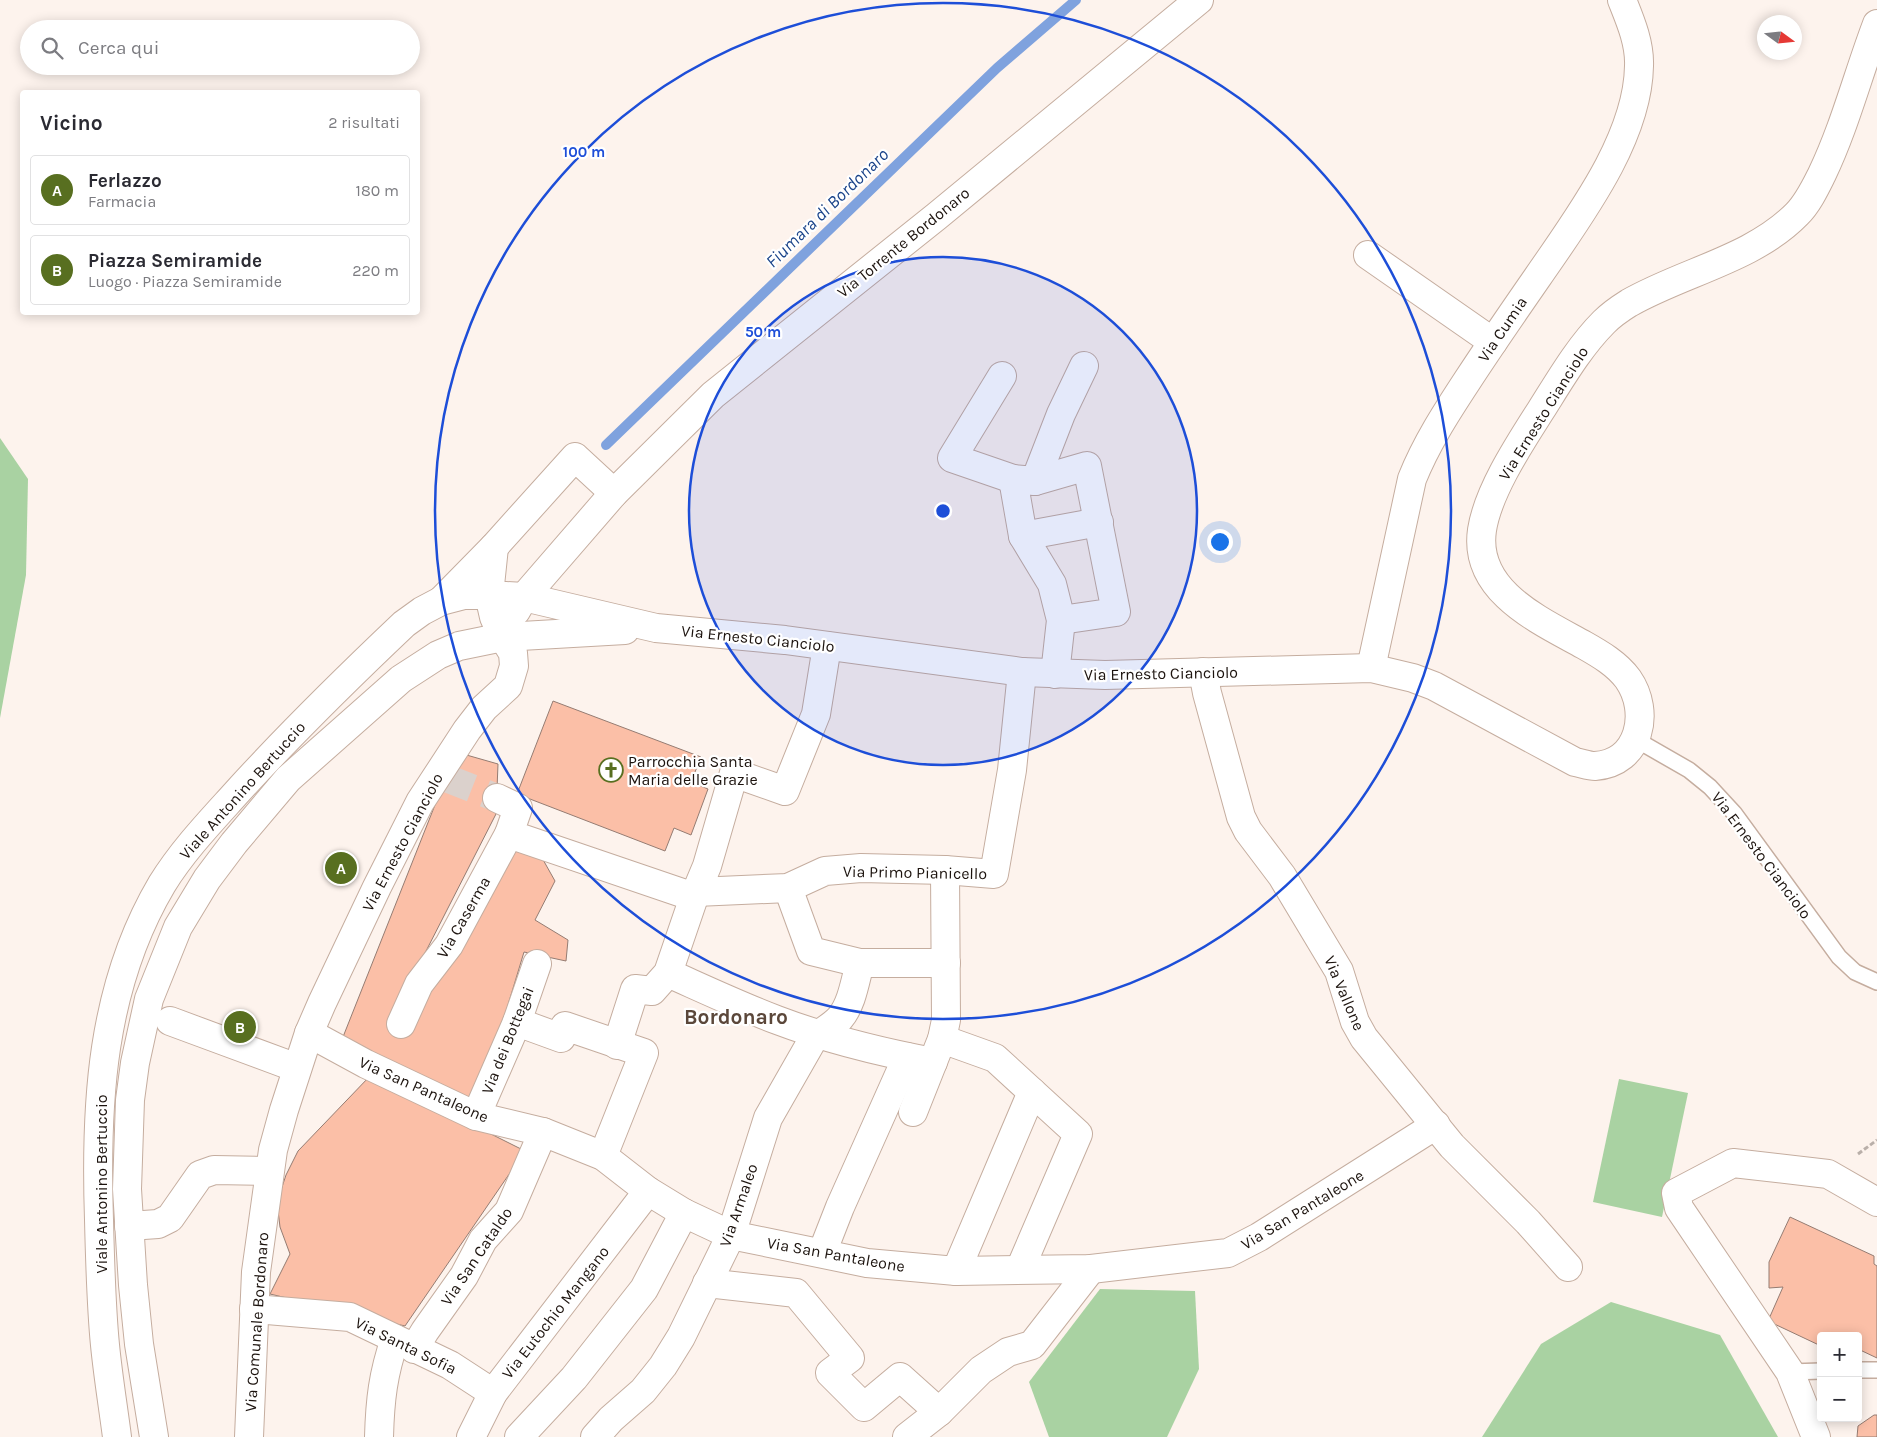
<!DOCTYPE html>
<html lang="it">
<meta charset="utf-8">
<style>
body{margin:0;font-family:Karla,sans-serif;background:#f2f2f3;color:#2b2b33}
.controls{position:absolute;right:15px;bottom:15px;display:grid;overflow:hidden;border-radius:5px;box-shadow:0 2px 12px #0003}
.controls button{width:45px;height:45px;display:grid;place-items:center;padding:0;border:0;border-bottom:1px solid #e1e1e2;background:#fff;color:#2b2b33;font:25px sans-serif}
.compass{position:absolute;left:1757px;top:15px;width:45px;height:45px;border-radius:50%;background:#fff;box-shadow:0 2px 12px #0003;rotate:105deg}
.you{position:absolute;left:1219px;top:541px;width:18px;height:18px;margin:-12px;border:4px solid #fff;border-radius:50%;background:#1a73e8;box-shadow:0 0 0 8px #1a73e833}
.badge{display:grid;place-items:center;width:32px;height:32px;border-radius:50%;background:#586f20;color:#fff;font-size:16px;font-weight:700}
.pin{position:absolute;translate:-50% -50%;border:2px solid #fff;box-shadow:0 1px 5px #0006}
.list{margin:0;padding:0;list-style:none}
h2{display:flex;justify-content:space-between;align-items:center;height:65px;margin:0;padding:0 20px;font-size:21px}
h2 small{font-size:16px;font-weight:400;color:#7c7c81}
.list li{display:grid;grid-template-columns:32px 1fr auto;gap:15px;align-items:center;box-sizing:border-box;height:70px;margin:0 10px 10px;padding:0 10px;border:1px solid #e1e1e2;border-radius:5px}
.list b{display:block;font-size:19px;white-space:nowrap}
.list p{margin:0;font-size:16px;white-space:nowrap;color:#7c7c81}
.list em{font-size:16px;font-style:normal;color:#7c7c81}
.icon{flex:none;width:28px;height:28px;fill:none;stroke:currentColor;stroke-width:2;stroke-linecap:round;stroke-linejoin:round}
.map{position:relative;flex:none;width:1877px;height:1437px;overflow:hidden}
.search{position:absolute;background:#fff;box-shadow:0 2px 12px #0003;left:20px;top:20px;width:400px;height:55px;display:flex;align-items:center;gap:12px;box-sizing:border-box;padding:0 18px;border-radius:28px;color:#7c7c81;font-size:19px}
.panel{position:absolute;background:#fff;box-shadow:0 2px 12px #0003;left:20px;top:90px;width:400px;height:225px;border-radius:5px}
.map>svg:first-child{display:block}
.green{fill:#a9d2a2}
.lines{fill:none;stroke-linecap:round;stroke-linejoin:round}
.stream{stroke:#7fa2de;stroke-width:10}
.building{fill:#fbbfa7;stroke:#957c72}
.street-tunnel{stroke:#dbd1cc;stroke-width:28;stroke-dasharray:28 14;stroke-linecap:butt}
.lane-casing{stroke:#c5ad9f;stroke-width:18}
.street-casing{stroke:#c5ad9f;stroke-width:30}
.path{stroke:#b9afa9;stroke-width:3;stroke-dasharray:5 2.5;stroke-linecap:butt}
.lane{stroke:#fff;stroke-width:15}
.street{stroke:#fff;stroke-width:28}
.ring{fill:none;stroke:#1d4ed8;stroke-width:2.5}
.labels{text-anchor:middle;stroke-width:4.5;stroke-linejoin:round;paint-order:stroke}
.street-label{font-size:16px;fill:#1c130e;stroke:#fff}
.poi-label{font-size:16px;fill:#1c130e;stroke:#fff;text-anchor:start}
.water-label{font-size:18px;font-style:italic;fill:#1b448a;stroke:#fff}
.district-label{font-size:21px;font-weight:bold;fill:#5b473a;stroke:#fff}
.centre{fill:#1d4ed8;stroke:#fff;stroke-width:2.5}
.ring-label{font-size:15px;text-anchor:middle;font-weight:bold;fill:#1d4ed8;stroke:#fff;stroke-width:4.5;stroke-linejoin:round;paint-order:stroke}
</style>
<div class="map">
<svg width="1877" height="1437" viewBox="0 0 1877 1437">
<rect width="100%" height="100%" fill="#fdf3ed"/>
<g class="green">
<path d="M0,438L28,479L26,575L0,718Z"/>
<path d="M1619,1079L1688,1093L1662,1217L1593,1202Z"/>
<path d="M1100,1289L1195,1291L1199,1369L1167,1437H1049L1029,1382Z"/>
<path d="M1611,1302L1720,1335L1778,1437H1482L1541,1344Z"/>
</g>
<g class="lines">
<path class="stream" d="M606,445L997,68L1076,0"/>
</g>
<g class="building">
<path d="M553,701L701,757L691,782L708,789L691,835L674,828L665,851L517,794Z"/>
<path d="M456,752L498,764L496,814L400,1002L509,839L537,849L555,881L535,920L568,940L566,961L524,952L476,1111L339,1047Z"/>
<path d="M370,1076L413,1095L525,1151L405,1326L270,1294L290,1254L280,1227L277,1202L286,1175L298,1151Z"/>
<path d="M1790,1217L1874,1256V1264L1877,1266V1358L1858,1349L1857,1332L1856,1336H1821V1346L1768,1321L1783,1287L1769,1288V1262Z"/>
<path d="M1874,1415H1877V1437H1857L1858,1426Z"/>
</g>
<g class="lines">
<path class="street-tunnel" d="M446,778L497,798"/>
<g class="lane-casing">
<g id="lane">
<path d="M1635,739L1689,770L1710,787L1734,813L1839,957L1855,972L1877,982"/>
<path d="M1858,1370H1877"/>
<path d="M1790,1372L1821,1371"/>
</g>
</g>
<g class="street-casing">
<g id="street">
<path d="M1368,255L1493,342"/>
<path d="M1002,376L952,458L1013,479"/>
<path d="M1035,481L1087,466L1116,612L1061,620"/>
<path d="M1023,536L1099,522"/>
<path d="M441,601L494,547L575,457L614,493"/>
<path d="M516,611L524,597L614,493L713,395L937,216L1199,0"/>
<path d="M1371,668L1412,479C1426,444 1446,413 1467,381C1493,341 1521,301 1548,262C1586,207 1638,134 1639,66C1640,43 1630,20 1622,0"/>
<path d="M1203,672L1207,693L1241,817L1248,831L1282,876L1339,971L1355,1022L1364,1038L1452,1146L1528,1222L1568,1267"/>
<path d="M1055,674L1061,620L1052,584L1023,536L1013,479L1035,481L1061,414L1084,366"/>
<path d="M497,798L518,808L509,834L694,897"/>
<path d="M788,888L811,951L860,963H946"/>
<path d="M696,892L788,888L825,871L861,868L945,870L994,874L1012,770L1022,672"/>
<path d="M668,973C704,989 740,1006 777,1020C827,1039 880,1052 933,1062"/>
<path d="M170,1021L297,1068"/>
<path d="M517,1022L561,1038L565,1026L644,1053L603,1156"/>
<path d="M401,1024L419,984L449,945L509,834"/>
<path d="M309,1033L366,1064L476,1116L543,1132L603,1156L648,1191L684,1213L731,1235L867,1263L956,1271L1091,1269L1228,1253L1259,1237L1436,1125"/>
<path d="M942,1039L995,1058L1078,1134L1020,1269"/>
<path d="M617,1045L635,989L652,991L668,973L694,897L707,866L734,773L785,791L816,714L827,646"/>
<path d="M913,1112L942,1039L946,1020L945,870"/>
<path d="M476,1116L517,1022L537,964"/>
<path d="M129,1226L158,1224L170,1218L200,1175L214,1170L269,1171"/>
<path d="M822,1253L840,1207L907,1057"/>
<path d="M956,1271L1032,1092"/>
<path d="M707,1283L796,1293L850,1358L830,1373L864,1407L900,1377L939,1412"/>
<path d="M254,1309L350,1317L450,1365L493,1393"/>
<path d="M414,1349L425,1331L464,1276L483,1240L509,1211L543,1132"/>
<path d="M117,1437C113,1406 108,1376 105,1345C101,1304 100,1262 99,1220C95,1104 101,987 162,884C183,850 211,821 238,791C291,733 347,678 404,624L422,611L441,601L464,595H489L524,597L656,628L785,640L1022,672L1105,675L1371,668L1413,678L1434,686L1575,762C1581,763 1589,766 1595,766C1640,763 1651,712 1628,679C1617,664 1600,654 1584,645C1539,620 1473,591 1482,530C1488,491 1520,443 1541,410C1560,380 1579,347 1604,322C1611,315 1621,308 1629,303C1683,272 1753,259 1797,214C1808,203 1815,188 1822,174C1845,126 1858,74 1877,24"/>
<path d="M154,1437L139,1344L133,1285L127,1189L130,1100L135,1063L149,999L178,927L207,879L234,843L288,779L401,679L438,655L459,646L503,637L625,630"/>
<path d="M249,1437L256,1272L273,1150L284,1110L309,1033L322,1003L377,887L420,802L467,730L484,708L508,686L514,666L513,653L503,637L494,617L489,595L494,547"/>
<path d="M379,1437C380,1400 383,1374 395,1339"/>
<path d="M471,1437L493,1393L648,1191"/>
<path d="M519,1437L574,1378L644,1289L684,1213"/>
<path d="M595,1437L611,1419L643,1391L663,1366L681,1337L731,1235L768,1118L812,1041C820,1032 832,1027 840,1018C852,1004 855,981 860,963"/>
<path d="M907,1437L939,1412L981,1370L1008,1352L1032,1345L1091,1269"/>
<path d="M1816,1437L1790,1372L1679,1208L1676,1193L1733,1163L1828,1174L1877,1202"/>
</g>
</g>
<path class="path" d="M1858,1154L1877,1140"/>
<use href="#lane" class="lane"/>
<use href="#street" class="street"/>
</g>
<circle cx="943" cy="511" r="254" fill="#1d4ed8" fill-opacity=".12"/>
<g class="ring">
<circle cx="943" cy="511" r="254"/>
<circle cx="943" cy="511" r="508"/>
</g>
<defs>
<g id="church-ring" transform="scale(1.25)"><circle r="9.5" fill="#fff" stroke="#586f20" stroke-width="1.5"/><path d="M-1.2-6h2.4v3.5h3.3v2.4h-3.3V6h-2.4V-.1h-3.3v-2.4h3.3Z" fill="#586f20"/></g>
</defs>
<g fill-rule="evenodd">
<use href="#church-ring" x="611" y="770"/>
</g>
<g class="labels">
<g class="street-label">
<text transform="translate(903 242) rotate(-39)" y="6">Via Torrente Bordonaro</text>
<text transform="translate(1502 329) rotate(-56)" y="6">Via Cumia</text>
<text transform="translate(1543 413) rotate(-58)" y="6">Via Ernesto Cianciolo</text>
<text transform="translate(758 638) rotate(6)" y="6">Via Ernesto Cianciolo</text>
<text transform="translate(1161 673) rotate(-1)" y="6">Via Ernesto Cianciolo</text>
<text transform="translate(242 790) rotate(-48)" y="6">Viale Antonino Bertuccio</text>
<text transform="translate(402 842) rotate(-62)" y="6">Via Ernesto Cianciolo</text>
<text transform="translate(1762 855) rotate(53)" y="6">Via Ernesto Cianciolo</text>
<text transform="translate(915 872) rotate(1)" y="6">Via Primo Pianicello</text>
<text transform="translate(463 917) rotate(-60)" y="6">Via Caserma</text>
<text transform="translate(1345 993) rotate(67)" y="6">Via Vallone</text>
<text transform="translate(507 1040) rotate(-68)" y="6">Via dei Bottegai</text>
<text transform="translate(424 1089) rotate(24)" y="6">Via San Pantaleone</text>
<text transform="translate(101 1184) rotate(-90)" y="6">Viale Antonino Bertuccio</text>
<text transform="translate(738 1205) rotate(-71)" y="6">Via Armaleo</text>
<text transform="translate(1302 1209) rotate(-31)" y="6">Via San Pantaleone</text>
<text transform="translate(836 1254) rotate(10)" y="6">Via San Pantaleone</text>
<text transform="translate(476 1256) rotate(-56)" y="6">Via San Cataldo</text>
<text transform="translate(555 1312) rotate(-52)" y="6">Via Eutochio Mangano</text>
<text transform="translate(256 1322) rotate(-86)" y="6">Via Comunale Bordonaro</text>
<text transform="translate(406 1345) rotate(26)" y="6">Via Santa Sofia</text>
</g>
<g class="poi-label">
<text x="628" y="767">Parrocchia Santa<tspan x="628" dy="18">Maria delle Grazie</tspan></text>
</g>
<g class="water-label">
<text transform="translate(827 208) rotate(-44)" y="6">Fiumara di Bordonaro</text>
</g>
<g class="district-label">
<text x="736" y="1024">Bordonaro</text>
</g>
</g>
<circle cx="943" cy="511" r="8" class="centre"/>
<g class="ring-label">
<text x="584" y="157">100 m</text>
<text x="763" y="337">50 m</text>
</g>
</svg>
<div class="controls">
<button>+</button>
<button>−</button>
</div>
<svg class="compass" viewBox="-18 -18 36 36"><path d="M0-13l5 13h-10z" fill="#e53935"/><path d="M0 13l5-13h-10z" fill="#7c7c81"/></svg>
<div class="you"></div>
<div class="pin badge" style="left:341px;top:868px">A</div>
<div class="pin badge" style="left:240px;top:1027px">B</div>
<div class="search"><svg class="icon" aria-label="search" viewBox="0 0 24 24"><circle cx="10" cy="10" r="6"/><path d="M15 15l6 6"/></svg>Cerca qui</div>
<section class="panel">
<h2>Vicino<small>2 risultati</small></h2>
<ul class="list">
<li><span class="badge">A</span><div><b>Ferlazzo</b><p>Farmacia</p></div><em>180 m</em></li>
<li><span class="badge">B</span><div><b>Piazza Semiramide</b><p>Luogo · Piazza Semiramide</p></div><em>220 m</em></li>
</ul>
</section>
</div>
